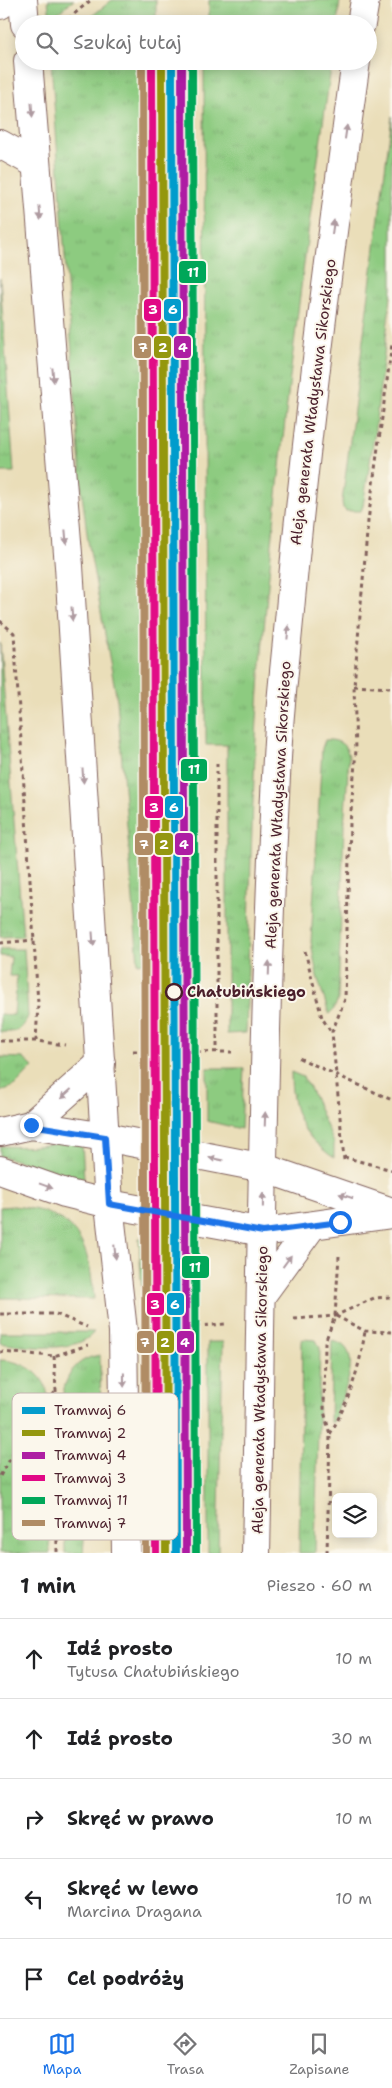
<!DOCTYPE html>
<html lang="pl">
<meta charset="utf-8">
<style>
body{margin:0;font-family:"Shantell Sans",sans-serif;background:#f6f6f6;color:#202124}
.controls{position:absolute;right:15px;bottom:15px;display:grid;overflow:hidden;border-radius:8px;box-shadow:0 2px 12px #0003}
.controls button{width:45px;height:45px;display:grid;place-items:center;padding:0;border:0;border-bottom:1px solid #e0e0e0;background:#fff;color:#202124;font:25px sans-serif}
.stop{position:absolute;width:15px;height:15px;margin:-11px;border:4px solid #1a73e8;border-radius:50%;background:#fff}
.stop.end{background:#1a73e8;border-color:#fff;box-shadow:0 1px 5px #0008}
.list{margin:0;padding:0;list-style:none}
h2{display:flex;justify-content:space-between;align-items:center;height:65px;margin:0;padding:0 20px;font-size:21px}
h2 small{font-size:16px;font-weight:400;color:#757577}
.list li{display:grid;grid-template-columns:32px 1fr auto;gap:15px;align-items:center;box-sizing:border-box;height:80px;padding:0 20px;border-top:1px solid #e0e0e0}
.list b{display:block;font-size:19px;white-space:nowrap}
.list p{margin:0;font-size:16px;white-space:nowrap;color:#757577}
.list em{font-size:16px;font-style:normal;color:#757577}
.icon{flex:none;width:28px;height:28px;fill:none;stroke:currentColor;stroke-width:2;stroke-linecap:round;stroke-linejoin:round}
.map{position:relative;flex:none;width:392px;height:1553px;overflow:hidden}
.search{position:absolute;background:#fff;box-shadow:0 2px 12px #0003;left:15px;right:15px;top:15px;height:55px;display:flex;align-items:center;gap:12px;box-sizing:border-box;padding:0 18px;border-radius:28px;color:#757577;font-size:19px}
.sheet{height:465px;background:#fff}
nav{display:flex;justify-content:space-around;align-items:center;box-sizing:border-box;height:70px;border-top:1px solid #e0e0e0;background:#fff;font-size:14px;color:#757577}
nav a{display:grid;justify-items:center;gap:2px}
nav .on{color:#1a73e8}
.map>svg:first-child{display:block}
.grass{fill:url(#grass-tufts);stroke:#6c7556}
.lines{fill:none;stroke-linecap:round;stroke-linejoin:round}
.minor-casing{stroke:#82625d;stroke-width:30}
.tertiary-casing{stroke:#82625d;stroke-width:30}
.primary-casing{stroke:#82625d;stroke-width:30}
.path{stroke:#82625d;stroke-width:3;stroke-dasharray:4 4;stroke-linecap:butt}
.minor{stroke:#fff;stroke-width:28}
.tertiary{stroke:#fff;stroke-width:28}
.primary{stroke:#fff;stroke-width:28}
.tram-1-casing{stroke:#fbf7ec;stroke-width:11}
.tram-2-casing{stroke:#fbf7ec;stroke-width:11}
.tram-3-casing{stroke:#fbf7ec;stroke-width:11}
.tram-4-casing{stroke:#fbf7ec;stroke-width:11}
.tram-5-casing{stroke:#fbf7ec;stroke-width:11}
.tram-6-casing{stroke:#fbf7ec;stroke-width:11}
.tram-1{stroke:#049ccc;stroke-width:8}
.tram-2{stroke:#94970f;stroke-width:8}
.tram-3{stroke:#ae1ea3;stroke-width:8}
.tram-4{stroke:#e10886;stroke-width:8}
.tram-5{stroke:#00a759;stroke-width:8}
.tram-6{stroke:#b08c65;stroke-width:8}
.oneway{fill:#ae9aa0}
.route{stroke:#1a73e8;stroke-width:6}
.stop-dot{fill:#fbf7ec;stroke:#4a1f2b;stroke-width:2.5}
.labels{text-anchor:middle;stroke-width:4;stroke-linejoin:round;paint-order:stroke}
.street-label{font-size:15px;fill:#4a1f2b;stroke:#fbf7ec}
.stop-label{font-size:15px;font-weight:bold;fill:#4a1f2b;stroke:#fbf7ec;text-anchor:start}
.key{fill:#fbf7ec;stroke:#c6b6b2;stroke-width:1}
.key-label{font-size:14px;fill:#4a1f2b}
.line-badge{stroke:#fbf7ec;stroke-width:2}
.badge-label{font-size:14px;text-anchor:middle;font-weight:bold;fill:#fff}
</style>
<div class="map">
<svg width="392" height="1553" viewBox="0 0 392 1553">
<defs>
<pattern id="grass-tufts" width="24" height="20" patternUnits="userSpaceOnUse" patternTransform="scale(1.25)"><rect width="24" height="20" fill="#8dcb80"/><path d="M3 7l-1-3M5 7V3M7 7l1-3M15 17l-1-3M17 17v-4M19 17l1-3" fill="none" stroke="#7bae6f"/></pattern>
</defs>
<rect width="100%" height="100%" fill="#fbf7ec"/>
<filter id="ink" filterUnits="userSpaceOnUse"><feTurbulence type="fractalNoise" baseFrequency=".02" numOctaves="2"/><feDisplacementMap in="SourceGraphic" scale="10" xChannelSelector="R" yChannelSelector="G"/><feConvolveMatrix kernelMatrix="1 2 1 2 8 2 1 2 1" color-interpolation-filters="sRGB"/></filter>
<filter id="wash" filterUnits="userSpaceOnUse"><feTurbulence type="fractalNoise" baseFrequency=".0096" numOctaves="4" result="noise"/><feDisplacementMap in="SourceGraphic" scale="20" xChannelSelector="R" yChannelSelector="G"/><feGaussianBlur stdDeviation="1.12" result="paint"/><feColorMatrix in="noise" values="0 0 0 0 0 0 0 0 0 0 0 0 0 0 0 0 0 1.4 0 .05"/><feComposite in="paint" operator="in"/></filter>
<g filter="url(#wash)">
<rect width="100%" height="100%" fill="#eadeb9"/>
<g class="grass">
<path d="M48,0H74L50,19Z"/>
<path d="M112,0H156V24H82Z"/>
<path d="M209,0H340L337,24H209Z"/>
<path d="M51,61H156V79H161L164,744L145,745V962L138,963L117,700L88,541L82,494Z"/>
<path d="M209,61H332C302,265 277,470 260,675C251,794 250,914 246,1033L227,1034V745H206L204,68H209Z"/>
<path d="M392,116V288L374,437L363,506L361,511H346L343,508L342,502Z"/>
<path d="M0,278L14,472H0Z"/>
<path d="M0,643L23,936L0,937Z"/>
<path d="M325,740C338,739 347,744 349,757L344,826L338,999L334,1009L329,1014L317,976L311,942L322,748Z"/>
<path d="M0,949H24L28,1016C23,1031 15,1033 0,1032V1014L14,1015L17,976H9L11,957L0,956Z"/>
<path d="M0,1057L23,1058L33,1067L16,1085L0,1092Z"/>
<path d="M207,1068H244L241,1129L207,1121Z"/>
<path d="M291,1072L303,1077L311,1090L334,1143V1158C301,1135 291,1112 291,1072Z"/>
<path d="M72,1137L82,1141L84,1179L0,1156V1146C28,1147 46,1148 72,1137Z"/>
<path d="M13,1206C76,1212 89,1240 94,1299L0,1298V1207Z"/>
<path d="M139,1238L167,1243V1293L142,1296Z"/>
<path d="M0,1332H94C78,1354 24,1347 0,1343Z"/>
<path d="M302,1339L316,1340L320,1348L315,1553H299Z"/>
<path d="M332,1341C369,1347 340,1401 333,1422H331L330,1418Z"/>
<path d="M208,1342H223L218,1553H208Z"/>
<path d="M165,1347V1553H152V1443L145,1350Z"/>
<path d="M100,1355L101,1426L88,1494L83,1553H65L63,1392C68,1371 79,1358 100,1355Z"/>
<path d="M0,1360C16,1360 36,1368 44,1383C48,1390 48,1399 48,1407L50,1553H0Z"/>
</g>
</g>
<g filter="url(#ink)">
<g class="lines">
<g class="minor-casing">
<g id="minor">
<path d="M0,1132L31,1125L105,1137L264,1168L392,1212"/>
<path d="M0,1170L65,1193L109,1204L263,1232L392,1214"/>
</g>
</g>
<g class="tertiary-casing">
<g id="tertiary">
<path d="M23,0L25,24"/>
<path d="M361,24L365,0"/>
<path d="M28,61L69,566L109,1204L123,1331L126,1553"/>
<path d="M31,1125L101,1063"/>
<path d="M261,1296L312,1226"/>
<path d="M256,1553C262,1283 262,1011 278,741C281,694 287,646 291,599C308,419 331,240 356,61"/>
</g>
</g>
<g class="primary-casing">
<g id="primary">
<path d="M0,5L7,0"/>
<path d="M0,144L36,164"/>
</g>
</g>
<g class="path">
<path d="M62,24L91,0"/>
<path d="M0,621L14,633L38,1003L36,1041"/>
<path d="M354,686L392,688"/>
<path d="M155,762V1051"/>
<path d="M217,763V1052"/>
<path d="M0,943L34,940"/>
<path d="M305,951L322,1018L331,1032"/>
<path d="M0,1041H36L65,1045"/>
<path d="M133,1051L232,1052"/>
<path d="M299,1058L392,1100"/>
<path d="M344,1157L392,1170"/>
<path d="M344,1160L332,1032L345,999L350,824L356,750L354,686L368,521L392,344"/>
<path d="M0,1314H56L87,1327"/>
<path d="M336,1316L365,1331L392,1332"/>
<path d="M294,1319L335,1316L374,1298L392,1297"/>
<path d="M157,1329L226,1324"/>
<path d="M0,1352L54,1356L88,1345"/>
<path d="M54,1356L56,1390L57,1553"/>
<path d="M330,1434C348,1403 360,1368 365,1331"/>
<path d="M0,1476L37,1415L56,1391"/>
<path d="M327,1553L330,1435L324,1411L325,1342L335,1316L339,1256"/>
</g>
<use href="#minor" class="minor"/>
<use href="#tertiary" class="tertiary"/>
<use href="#primary" class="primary"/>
<g class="tram-1-casing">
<path id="tram-1" d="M172,61L176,1553"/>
</g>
<g class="tram-2-casing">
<path id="tram-2" d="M162,61L166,1553"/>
</g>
<g class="tram-3-casing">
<path id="tram-3" d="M182,61L186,1553"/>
</g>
<g class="tram-4-casing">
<path id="tram-4" d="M152,61L156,1553"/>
</g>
<g class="tram-5-casing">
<path id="tram-5" d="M192,61L196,1553"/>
</g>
<g class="tram-6-casing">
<path id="tram-6" d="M142,61L146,1553"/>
</g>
<use href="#tram-1" class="tram-1"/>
<use href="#tram-2" class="tram-2"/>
<use href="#tram-3" class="tram-3"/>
<use href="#tram-4" class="tram-4"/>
<use href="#tram-5" class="tram-5"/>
<use href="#tram-6" class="tram-6"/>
</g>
<defs><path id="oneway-solid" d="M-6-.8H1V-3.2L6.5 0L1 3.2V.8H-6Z" transform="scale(1.25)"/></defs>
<g class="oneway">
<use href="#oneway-solid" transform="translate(32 110) rotate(86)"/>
<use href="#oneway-solid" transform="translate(346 132) rotate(-82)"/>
<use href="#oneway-solid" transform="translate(40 213) rotate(85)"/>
<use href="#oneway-solid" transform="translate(333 227) rotate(-82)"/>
<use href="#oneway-solid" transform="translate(53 375) rotate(85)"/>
<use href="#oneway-solid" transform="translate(66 537) rotate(85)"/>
<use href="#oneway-solid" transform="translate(72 614) rotate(86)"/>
<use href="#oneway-solid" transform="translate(288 632) rotate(-85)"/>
<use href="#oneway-solid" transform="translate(83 776) rotate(86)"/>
<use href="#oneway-solid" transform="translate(93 939) rotate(86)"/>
<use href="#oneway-solid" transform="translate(269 968) rotate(-88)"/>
<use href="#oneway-solid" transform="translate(66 1094) rotate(138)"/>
<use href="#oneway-solid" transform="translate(265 1119) rotate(-88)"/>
<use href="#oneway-solid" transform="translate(216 1159) rotate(-169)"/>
<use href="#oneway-solid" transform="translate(46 1186) rotate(20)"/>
<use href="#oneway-solid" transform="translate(346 1196) rotate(-162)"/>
<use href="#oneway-solid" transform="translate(263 1200) rotate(-89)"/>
<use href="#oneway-solid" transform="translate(115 1252) rotate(84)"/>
<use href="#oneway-solid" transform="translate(287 1261) rotate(-54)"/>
<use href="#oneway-solid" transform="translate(124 1380) rotate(89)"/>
</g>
</g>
<g class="lines" filter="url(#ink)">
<path class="route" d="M31,1125L105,1137L109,1204L263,1232L340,1222"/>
</g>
<circle class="stop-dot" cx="174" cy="992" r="8"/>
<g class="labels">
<g class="street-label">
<text transform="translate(313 402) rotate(-83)" y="5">Aleja generała Władysława Sikorskiego</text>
<text transform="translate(278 805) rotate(-87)" y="5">Aleja generała Władysława Sikorskiego</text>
<text transform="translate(260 1390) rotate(-89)" y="5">Aleja generała Władysława Sikorskiego</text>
</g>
<g class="stop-label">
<text x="187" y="997">Chałubińskiego</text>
</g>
</g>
<rect x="12" y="1393" width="166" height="147" rx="8" class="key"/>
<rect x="22" y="1407" width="23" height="7" fill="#049ccc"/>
<rect x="22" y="1430" width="23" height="6" fill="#94970f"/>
<rect x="22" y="1452" width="23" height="7" fill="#ae1ea3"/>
<rect x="22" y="1475" width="23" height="6" fill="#e10886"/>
<rect x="22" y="1497" width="23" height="7" fill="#00a759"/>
<rect x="22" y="1520" width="23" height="6" fill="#b08c65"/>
<g class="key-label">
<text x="54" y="1415">Tramwaj 6</text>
<text x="54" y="1438">Tramwaj 2</text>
<text x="54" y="1460">Tramwaj 4</text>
<text x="54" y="1483">Tramwaj 3</text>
<text x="54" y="1505">Tramwaj 11</text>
<text x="54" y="1528">Tramwaj 7</text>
</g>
<g class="line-badge">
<rect x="178" y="260" width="29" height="24" rx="5" fill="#00a759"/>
<rect x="143" y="298" width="19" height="24" rx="5" fill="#e10886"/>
<rect x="163" y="298" width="19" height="24" rx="5" fill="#049ccc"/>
<rect x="133" y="335" width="19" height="24" rx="5" fill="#b08c65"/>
<rect x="153" y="335" width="19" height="24" rx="5" fill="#94970f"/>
<rect x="173" y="335" width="19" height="24" rx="5" fill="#ae1ea3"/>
<rect x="180" y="758" width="28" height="24" rx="5" fill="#00a759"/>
<rect x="144" y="795" width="20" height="24" rx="5" fill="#e10886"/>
<rect x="164" y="795" width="20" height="24" rx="5" fill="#049ccc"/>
<rect x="134" y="832" width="20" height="24" rx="5" fill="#b08c65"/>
<rect x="154" y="832" width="20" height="24" rx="5" fill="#94970f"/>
<rect x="174" y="832" width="20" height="24" rx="5" fill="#ae1ea3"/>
<rect x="181" y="1255" width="29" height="24" rx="5" fill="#00a759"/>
<rect x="146" y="1292" width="19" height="24" rx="5" fill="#e10886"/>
<rect x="166" y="1292" width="19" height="24" rx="5" fill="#049ccc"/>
<rect x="136" y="1330" width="19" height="24" rx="5" fill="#b08c65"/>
<rect x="156" y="1330" width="19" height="24" rx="5" fill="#94970f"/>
<rect x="176" y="1330" width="19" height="24" rx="5" fill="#ae1ea3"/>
</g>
<g class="badge-label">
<text x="193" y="277">11</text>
<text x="153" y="314">3</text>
<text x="173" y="314">6</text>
<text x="143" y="352">7</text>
<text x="163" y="352">2</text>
<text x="183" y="352">4</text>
<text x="194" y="774">11</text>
<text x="154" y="812">3</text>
<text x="174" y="812">6</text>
<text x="144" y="849">7</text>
<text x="164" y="849">2</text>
<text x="184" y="849">4</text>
<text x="195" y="1272">11</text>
<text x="155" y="1309">3</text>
<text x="175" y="1309">6</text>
<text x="145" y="1347">7</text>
<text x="165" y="1347">2</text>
<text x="185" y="1347">4</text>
</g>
</svg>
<div class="controls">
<button><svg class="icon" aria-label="layers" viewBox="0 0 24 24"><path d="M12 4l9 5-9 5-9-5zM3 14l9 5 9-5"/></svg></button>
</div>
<div class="stop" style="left:340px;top:1222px"></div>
<div class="stop end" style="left:31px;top:1125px"></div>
<div class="search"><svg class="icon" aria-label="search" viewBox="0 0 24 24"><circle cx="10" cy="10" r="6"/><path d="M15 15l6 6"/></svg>Szukaj tutaj</div>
</div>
<section class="sheet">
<h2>1 min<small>Pieszo · 60 m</small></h2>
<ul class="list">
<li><svg class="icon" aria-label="ahead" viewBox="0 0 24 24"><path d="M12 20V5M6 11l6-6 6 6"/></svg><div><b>Idź prosto</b><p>Tytusa Chałubińskiego</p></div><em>10 m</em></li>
<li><svg class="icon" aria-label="ahead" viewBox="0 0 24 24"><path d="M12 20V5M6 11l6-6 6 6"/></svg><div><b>Idź prosto</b></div><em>30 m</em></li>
<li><svg class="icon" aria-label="right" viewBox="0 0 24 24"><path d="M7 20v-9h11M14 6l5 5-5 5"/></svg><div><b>Skręć w prawo</b></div><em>10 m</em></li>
<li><svg class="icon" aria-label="left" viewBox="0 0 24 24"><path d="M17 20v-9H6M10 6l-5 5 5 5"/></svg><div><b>Skręć w lewo</b><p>Marcina Dragana</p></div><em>10 m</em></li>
<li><svg class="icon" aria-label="arrive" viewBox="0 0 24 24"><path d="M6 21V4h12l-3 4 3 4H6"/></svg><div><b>Cel podróży</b></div></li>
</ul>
</section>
<nav>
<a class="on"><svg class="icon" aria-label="map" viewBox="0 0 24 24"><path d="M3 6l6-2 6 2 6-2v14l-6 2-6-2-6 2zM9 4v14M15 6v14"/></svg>Mapa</a>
<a><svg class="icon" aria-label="directions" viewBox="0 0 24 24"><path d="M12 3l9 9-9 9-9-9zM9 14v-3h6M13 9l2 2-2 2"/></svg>Trasa</a>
<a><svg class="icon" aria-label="saved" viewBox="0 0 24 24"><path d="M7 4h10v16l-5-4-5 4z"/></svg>Zapisane</a>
</nav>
